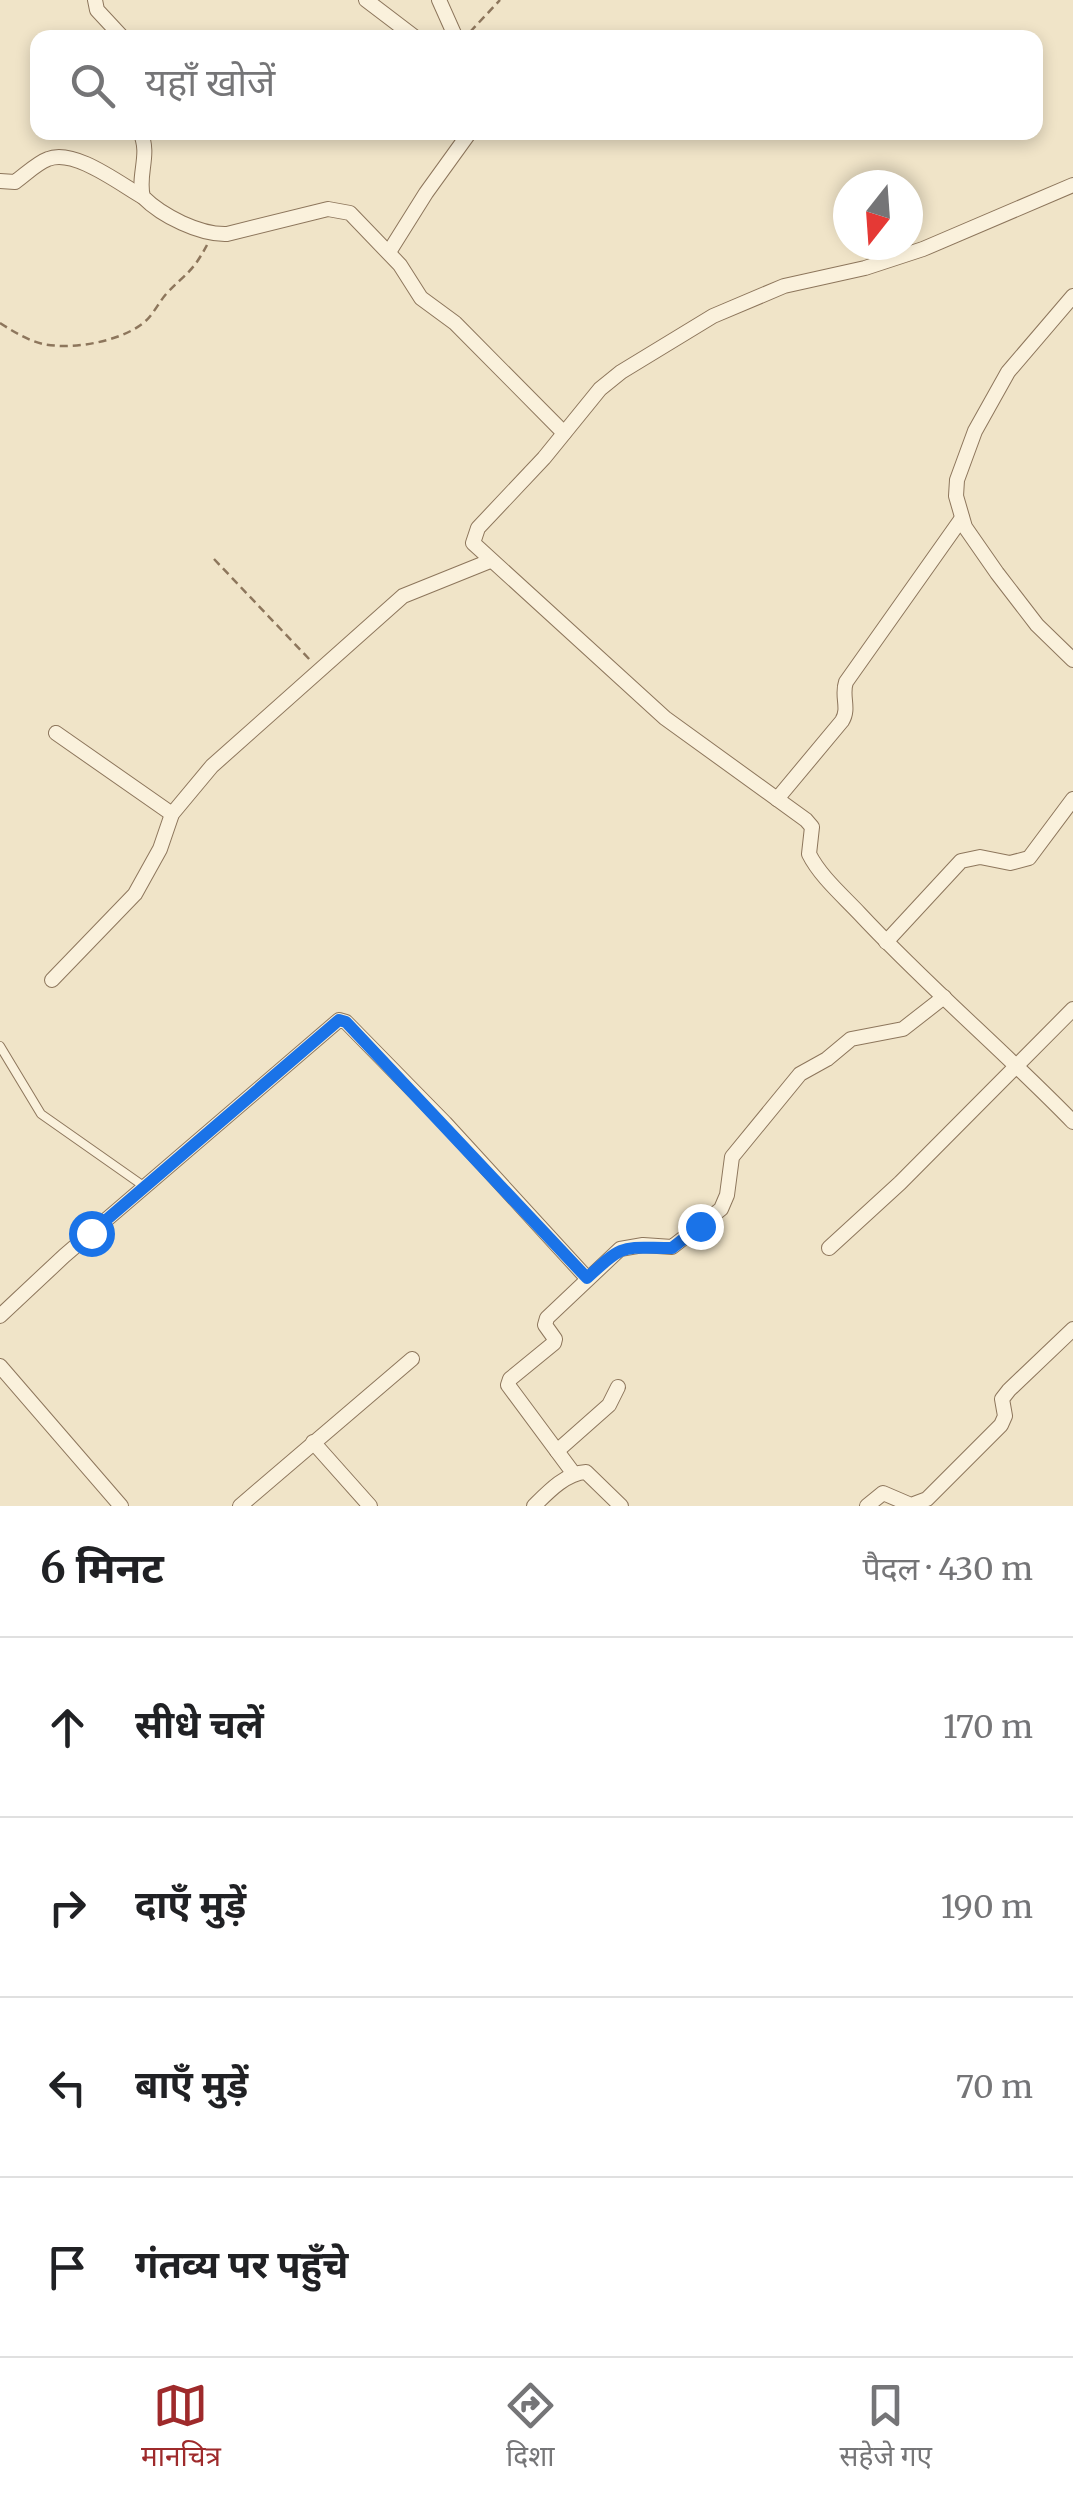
<!DOCTYPE html>
<html lang="hi">
<meta charset="utf-8">
<style>
body{margin:0;font-family:Merriweather,"Noto Sans Devanagari",serif;background:#f6f6f6;color:#202124}
.compass{position:absolute;left:833px;top:170px;width:90px;height:90px;border-radius:50%;background:#fff;box-shadow:0 5px 15px #0003;rotate:197deg}
.stop{position:absolute;width:30px;height:30px;margin:-22px;border:8px solid #1a73e8;border-radius:50%;background:#fff}
.stop.end{background:#1a73e8;border-color:#fff;box-shadow:0 2px 10px #0008}
.list{margin:0;padding:0;list-style:none}
h2{display:flex;justify-content:space-between;align-items:center;height:130px;margin:0;padding:0 40px;font-size:42px}
h2 small{font-size:32px;font-weight:400;color:#757577}
.list li{display:grid;grid-template-columns:65px 1fr auto;gap:30px;align-items:center;box-sizing:border-box;height:180px;padding:0 40px;border-top:2px solid #e0e0e0}
.list b{display:block;font-size:38px;white-space:nowrap}
.list em{font-size:32px;font-style:normal;color:#757577}
.icon{flex:none;width:55px;height:55px;fill:none;stroke:currentColor;stroke-width:2;stroke-linecap:round;stroke-linejoin:round}
.map{position:relative;flex:none;width:1073px;height:1506px;overflow:hidden}
.search{position:absolute;background:#fff;box-shadow:0 5px 15px #0003;left:30px;right:30px;top:30px;height:110px;display:flex;align-items:center;gap:25px;box-sizing:border-box;padding:0 35px;border-radius:20px;color:#757577;font-size:38px}
.sheet{height:850px;background:#fff}
nav{display:flex;justify-content:space-around;align-items:center;box-sizing:border-box;height:140px;border-top:2px solid #e0e0e0;background:#fff;font-size:28px;color:#757577}
nav a{display:grid;justify-items:center;gap:5px}
nav .on{color:#9e2a2b}
.map>svg:first-child{display:block}
.lines{fill:none;stroke-linecap:round;stroke-linejoin:round}
.service-casing{stroke:#8d765c;stroke-width:10}
.minor-casing{stroke:#8d765c;stroke-width:16}
.path{stroke:#8d765c;stroke-width:2.5;stroke-dasharray:8 5;stroke-linecap:butt}
.service{stroke:#faf1dc;stroke-width:8}
.minor{stroke:#faf1dc;stroke-width:14}
.route{stroke:#1a73e8;stroke-width:12}
</style>
<div class="map">
<svg width="1073" height="1506" viewBox="0 0 1073 1506">
<rect width="100%" height="100%" fill="#f0e4c8"/>
<g class="lines">
<g class="service-casing">
<path id="service" d="M0,1046L41,1114L145,1187"/>
</g>
<g class="minor-casing">
<g id="minor">
<path d="M95,0L97,10L123,38"/>
<path d="M366,0L416,38"/>
<path d="M439,0L456,38"/>
<path d="M140,132C151,154 137,175 143,197C162,216 200,235 227,234L328,209L350,213L400,265L421,298L455,323L564,433"/>
<path d="M0,181L15,182C26,174 37,163 48,159C74,148 120,184 143,197"/>
<path d="M1073,185L923,249L865,268L784,286L713,316L621,372L600,389L544,458L478,528L473,543L665,718L806,820L812,827L809,854C820,876 842,895 859,913C927,986 1003,1050 1073,1122"/>
<path d="M389,252L426,193L470,132"/>
<path d="M1073,296L1008,372L975,431L957,480L956,496L965,527L997,573L1037,625L1073,660"/>
<path d="M56,733L172,814"/>
<path d="M777,799L842,721C850,708 841,696 846,682L962,518"/>
<path d="M886,942L961,861L980,857L1010,863L1029,858L1073,799"/>
<path d="M52,980L135,894L160,849L172,814L212,766L403,596L490,561"/>
<path d="M829,1248L900,1183L1073,1009"/>
<path d="M0,1316L64,1256L339,1020L346,1022L445,1123L587,1278"/>
<path d="M0,1366L121,1506"/>
<path d="M313,1442L370,1506"/>
<path d="M557,1451L609,1405L618,1387"/>
<path d="M574,1474L508,1385L510,1379L554,1343L555,1339L545,1325L547,1318L620,1249L643,1245L672,1247L721,1209L727,1195L732,1157L800,1074L827,1059L851,1039L903,1029L944,997"/>
<path d="M240,1506L412,1359"/>
<path d="M534,1506C548,1492 566,1473 586,1472L621,1506"/>
<path d="M867,1506L883,1493L911,1505L927,1499L1001,1425L1005,1416L1002,1399L1009,1390L1073,1329"/>
</g>
</g>
<g class="path">
<path d="M470,32L500,0"/>
<path d="M0,323C14,332 27,340 43,344C72,350 118,342 142,324C153,316 158,303 167,293C187,272 192,273 207,245"/>
<path d="M214,559L311,661"/>
</g>
<use href="#service" class="service"/>
<use href="#minor" class="minor"/>
</g>
<g class="lines">
<path class="route" d="M91,1233L339,1020L346,1022L587,1278C625,1242 622,1248 672,1248L700,1226"/>
</g>
</svg>
<svg class="compass" viewBox="-18 -18 36 36"><path d="M0-13l5 13h-10z" fill="#e53935"/><path d="M0 13l5-13h-10z" fill="#757577"/></svg>
<div class="stop" style="left:91px;top:1233px"></div>
<div class="stop end" style="left:700px;top:1226px"></div>
<div class="search"><svg class="icon" aria-label="search" viewBox="0 0 24 24"><circle cx="10" cy="10" r="6"/><path d="M15 15l6 6"/></svg>यहाँ खोजें</div>
</div>
<section class="sheet">
<h2>6 मिनट<small>पैदल · 430 m</small></h2>
<ul class="list">
<li><svg class="icon" aria-label="ahead" viewBox="0 0 24 24"><path d="M12 20V5M6 11l6-6 6 6"/></svg><div><b>सीधे चलें</b></div><em>170 m</em></li>
<li><svg class="icon" aria-label="right" viewBox="0 0 24 24"><path d="M7 20v-9h11M14 6l5 5-5 5"/></svg><div><b>दाएँ मुड़ें</b></div><em>190 m</em></li>
<li><svg class="icon" aria-label="left" viewBox="0 0 24 24"><path d="M17 20v-9H6M10 6l-5 5 5 5"/></svg><div><b>बाएँ मुड़ें</b></div><em>70 m</em></li>
<li><svg class="icon" aria-label="arrive" viewBox="0 0 24 24"><path d="M6 21V4h12l-3 4 3 4H6"/></svg><div><b>गंतव्य पर पहुँचे</b></div></li>
</ul>
</section>
<nav>
<a class="on"><svg class="icon" aria-label="map" viewBox="0 0 24 24"><path d="M3 6l6-2 6 2 6-2v14l-6 2-6-2-6 2zM9 4v14M15 6v14"/></svg>मानचित्र</a>
<a><svg class="icon" aria-label="directions" viewBox="0 0 24 24"><path d="M12 3l9 9-9 9-9-9zM9 14v-3h6M13 9l2 2-2 2"/></svg>दिशा</a>
<a><svg class="icon" aria-label="saved" viewBox="0 0 24 24"><path d="M7 4h10v16l-5-4-5 4z"/></svg>सहेजे गए</a>
</nav>
